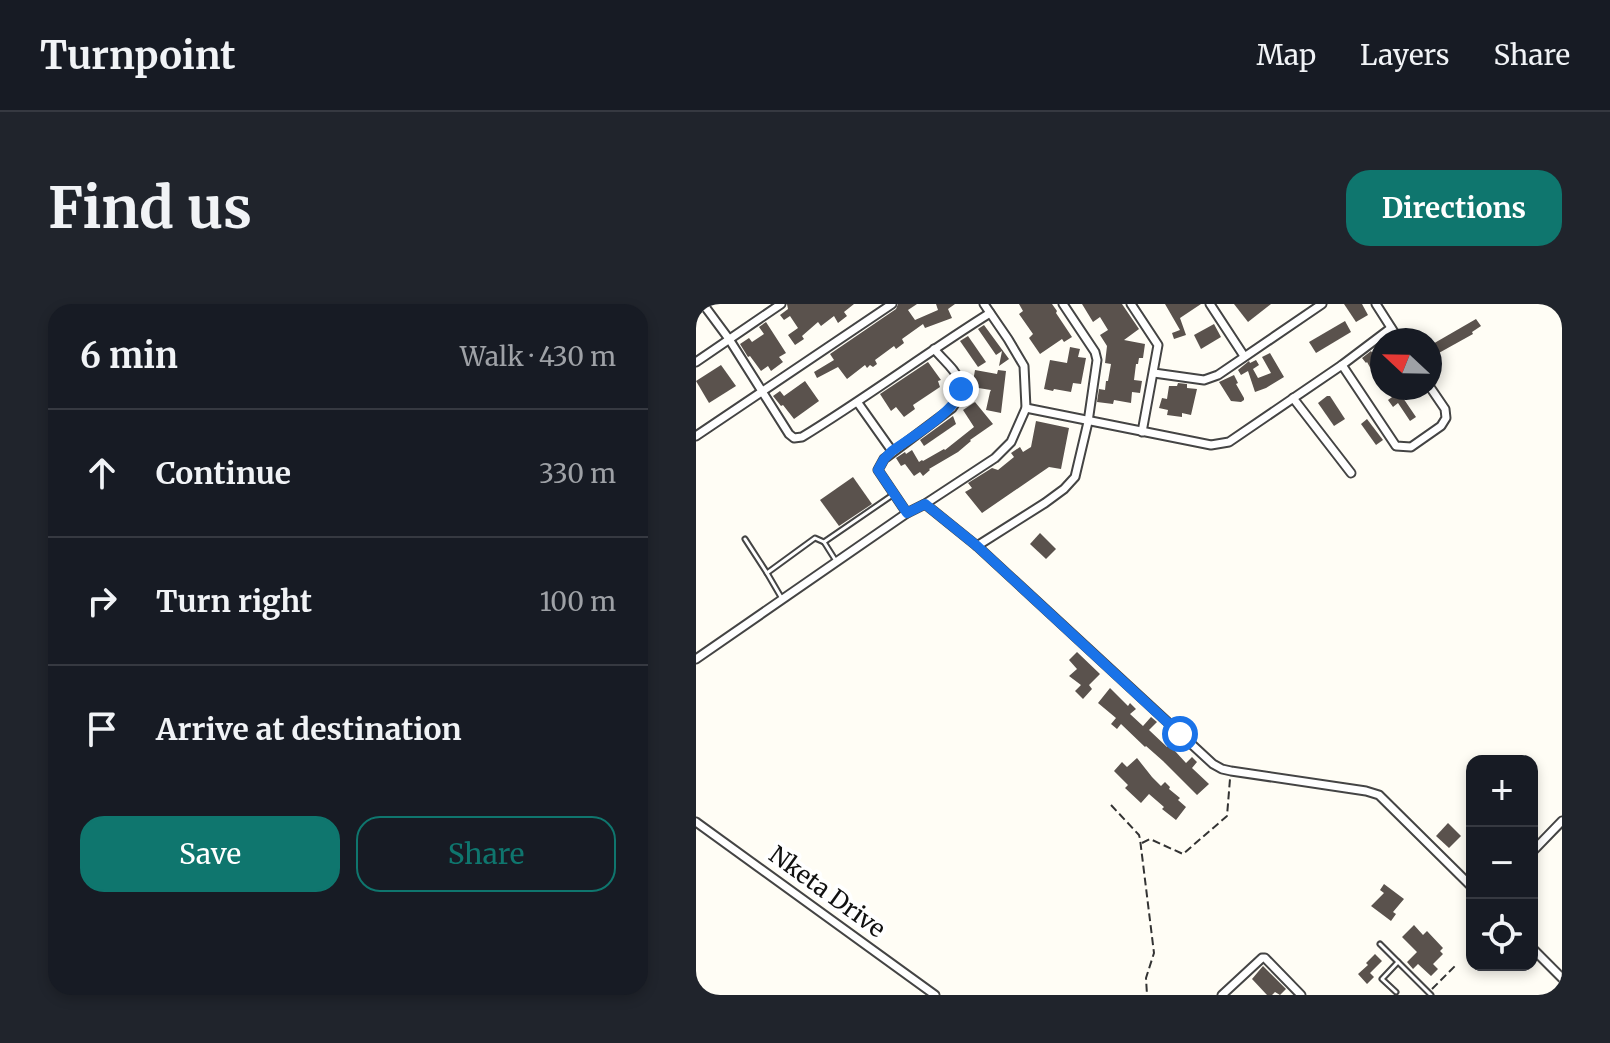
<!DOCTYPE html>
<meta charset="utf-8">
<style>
body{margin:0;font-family:Merriweather,serif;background:#20242c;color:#f1f3f6}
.controls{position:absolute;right:24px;bottom:24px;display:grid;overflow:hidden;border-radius:16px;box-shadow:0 4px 12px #0003}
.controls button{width:72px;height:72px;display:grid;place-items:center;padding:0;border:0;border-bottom:2px solid #363941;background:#171b24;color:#f1f3f6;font:40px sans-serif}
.compass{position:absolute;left:674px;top:24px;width:72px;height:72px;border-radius:50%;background:#171b24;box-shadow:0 4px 12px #0003;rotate:292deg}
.stop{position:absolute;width:24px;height:24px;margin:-18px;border:6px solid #1a73e8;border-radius:50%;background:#fff}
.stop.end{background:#1a73e8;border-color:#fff;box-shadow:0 2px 8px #0008}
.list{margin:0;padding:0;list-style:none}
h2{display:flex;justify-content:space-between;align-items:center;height:104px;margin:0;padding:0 32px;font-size:34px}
h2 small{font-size:26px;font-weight:400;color:#9ea1a6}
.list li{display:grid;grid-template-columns:52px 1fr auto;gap:24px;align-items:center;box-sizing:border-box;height:128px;padding:0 32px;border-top:2px solid #363941}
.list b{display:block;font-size:30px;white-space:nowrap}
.list em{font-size:26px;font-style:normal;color:#9ea1a6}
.actions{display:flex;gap:16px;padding:24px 32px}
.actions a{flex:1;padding:18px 0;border:2px solid #0f766e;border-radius:24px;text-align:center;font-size:28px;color:#0f766e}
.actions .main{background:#0f766e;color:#fff}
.icon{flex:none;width:44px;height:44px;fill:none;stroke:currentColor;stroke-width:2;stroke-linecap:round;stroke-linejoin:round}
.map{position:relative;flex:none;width:866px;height:691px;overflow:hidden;border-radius:24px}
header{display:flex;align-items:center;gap:48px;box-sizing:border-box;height:112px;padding:0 40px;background:#171b24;border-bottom:2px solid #363941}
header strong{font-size:38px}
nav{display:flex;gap:44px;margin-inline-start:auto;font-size:28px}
.intro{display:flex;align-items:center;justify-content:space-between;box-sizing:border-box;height:192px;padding:0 48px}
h1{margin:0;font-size:56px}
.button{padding:20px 36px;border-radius:24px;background:#0f766e;color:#fff;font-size:28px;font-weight:700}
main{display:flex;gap:48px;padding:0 48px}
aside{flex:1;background:#171b24;border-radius:24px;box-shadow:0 4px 12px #0003}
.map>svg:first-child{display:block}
.building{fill:#5a524d}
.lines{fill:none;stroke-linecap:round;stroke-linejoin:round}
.lane-casing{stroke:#444;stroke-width:7}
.street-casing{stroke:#444;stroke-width:11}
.path{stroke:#333;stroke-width:2;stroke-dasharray:8 4;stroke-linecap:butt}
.lane{stroke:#fff;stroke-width:3}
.street{stroke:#fff;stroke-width:7}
.route{stroke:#1a73e8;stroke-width:10}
.labels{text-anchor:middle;stroke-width:8;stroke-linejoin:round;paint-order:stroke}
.street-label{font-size:24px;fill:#111;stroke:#fff}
</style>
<header>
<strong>Turnpoint</strong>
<nav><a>Map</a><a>Layers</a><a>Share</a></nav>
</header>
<div class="intro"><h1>Find us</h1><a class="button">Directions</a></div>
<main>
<aside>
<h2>6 min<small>Walk · 430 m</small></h2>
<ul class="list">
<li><svg class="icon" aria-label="ahead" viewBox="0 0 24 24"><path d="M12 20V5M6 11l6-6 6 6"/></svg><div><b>Continue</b></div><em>330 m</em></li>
<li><svg class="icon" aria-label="right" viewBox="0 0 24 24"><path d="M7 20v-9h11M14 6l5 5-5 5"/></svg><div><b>Turn right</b></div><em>100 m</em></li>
<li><svg class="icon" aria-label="arrive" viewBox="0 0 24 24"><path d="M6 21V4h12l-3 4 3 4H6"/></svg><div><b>Arrive at destination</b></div></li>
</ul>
<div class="actions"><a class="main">Save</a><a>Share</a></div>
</aside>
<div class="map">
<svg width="866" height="691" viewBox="0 0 866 691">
<rect width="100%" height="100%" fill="#fffdf5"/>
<g class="building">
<path d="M91,0H158L148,8L151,12L142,19L138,12L125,22L122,18L106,32L108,35L99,41L92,31L102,24L94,12L88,16L84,11L92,5Z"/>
<path d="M202,0H221L212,6L219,16L242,6L240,0H259L252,5L256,14L229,24L227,20L206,35L208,39L200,45L198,42L179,56L181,60L177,63L174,61L171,64L169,61L151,75L142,63L121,74L118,68L138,56L134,50L200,5Z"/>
<path d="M323,0H356L361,7L360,9L376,33L368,38L366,35L344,50L333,34L337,30L323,10L327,7Z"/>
<path d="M386,0H426L443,25L428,36L449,40L447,54H443L442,60H440L438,76L446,77L444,89L436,88L435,99L418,96L417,100L401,98L403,85L409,86L410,77H412L415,60L409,59L411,42L404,31L412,26L404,13L397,18Z"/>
<path d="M469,0H505L484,14L490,31L478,35L476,29L484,26Z"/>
<path d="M538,0H575L552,18Z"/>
<path d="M648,0H666L672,11L660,18Z"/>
<path d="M780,15L785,22L776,28L777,30L741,50L735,41Z"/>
<path d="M649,17L655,28L620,49L613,38Z"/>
<path d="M70,18L90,49L83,53L87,58L75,67L72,62L65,67L54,52L52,53L44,40L53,34L56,38L68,30L63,23Z"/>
<path d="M518,20L525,33L505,45L498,31Z"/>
<path d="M288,21L313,55L303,62L306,47L300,51L282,25Z"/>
<path d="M272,32L290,58L282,63L264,37Z"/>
<path d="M374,43L384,45L382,53L390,54L385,80L377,79L375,88L358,85L357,87L348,85L354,56L371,59Z"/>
<path d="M675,47L682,56L686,54V74L678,66L676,67L671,58L670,59L666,54Z"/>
<path d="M574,49L588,73L570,84L559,88L552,67L545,71L542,66L553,57L554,59L560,56L563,61L557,65L562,74L575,69L566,53Z"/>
<path d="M232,58L245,76L242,77L244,83L217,101L219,105L208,113L200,103L195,107L184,90Z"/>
<path d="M25,61L40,82L13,99L0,77Z"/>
<path d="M279,66L301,70L302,66L310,67L305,109L290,106L294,88L295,86L276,83Z"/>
<path d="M538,71L542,79L540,80L548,94V96L545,98L535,97L523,78Z"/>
<path d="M109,77L123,97L98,115L87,101L85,102L77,92L84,87L88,92Z"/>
<path d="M482,79L491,80V84L501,85L495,111L486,109V113L471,111L472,106L463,104L466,94L471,95L473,82H481Z"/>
<path d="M703,88L720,113L714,117L702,99L697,103L692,96Z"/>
<path d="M631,92H634L649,115L638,122L622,99Z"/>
<path d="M279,98L297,120L274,136L275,137L262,148L233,165L234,166L227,172L224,168L218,172L209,160L205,162L200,154L209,148L210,150L216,146L223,158L226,156L227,157L248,145L249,146L278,123L267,106Z"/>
<path d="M257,112L260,120L228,142L224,136Z"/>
<path d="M671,115L687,136L680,141L665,120Z"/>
<path d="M340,117L373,124L365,165L353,163L286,209L269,188L276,184L272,179L296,164L302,166L318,153L315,149L324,143L327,148L335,143Z"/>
<path d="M157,173L176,200L143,222L124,196Z"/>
<path d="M344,229L360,245L350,255L334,240Z"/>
<path d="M381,348L404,370L393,381L396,385L387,395L379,387L385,381L373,372L381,365L373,356Z"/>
<path d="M414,384L432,402L434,399L440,405L434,410L447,422L455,413L461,418L453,426L471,443L478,436L484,442L479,447L490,459L496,453L501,458L496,464L513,480L501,491L467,457L450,442L449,443L425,420L421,425L415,420L420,414L402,399Z"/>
<path d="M441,454L456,473L465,482L469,478L474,483L473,485L484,494L482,496L490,503L480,516L466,505L468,503L453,490L445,499L429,484L432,481L418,467L426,458L431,463Z"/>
<path d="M752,519L765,532L753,544L740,532Z"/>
<path d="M688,580L708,595L697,608L700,610L695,617L675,602L688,589L684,586Z"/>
<path d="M718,621L727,631L731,627L747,644L744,647L747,650L737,660L742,665L735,672L722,660L717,665L711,658L721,648L706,633Z"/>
<path d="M679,650L686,657L674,669L678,673L671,680L662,670L672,661L670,659Z"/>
<path d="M567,662L590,685L584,691L579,688L576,691H571L556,675Z"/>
</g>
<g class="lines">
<g class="lane-casing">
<g id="lane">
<path d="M49,235L71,269L119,234L128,238"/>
<path d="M140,257L128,238L198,190"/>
<path d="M71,269L85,293"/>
<path d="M684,640L735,691"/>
<path d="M700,688L686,675L702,658"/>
</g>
</g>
<g class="street-casing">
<g id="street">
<path d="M7,0L33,35L93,130L98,134L106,133C170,94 230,49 294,9"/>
<path d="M435,0L462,41L446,128"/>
<path d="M514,0L548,52"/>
<path d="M680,0L703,36"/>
<path d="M0,58L85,0"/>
<path d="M646,61L700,142L715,143L745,122L750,114L749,105L734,83"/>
<path d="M458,69L508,76L522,71L626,0"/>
<path d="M597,94L655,169"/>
<path d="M162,99L196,147"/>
<path d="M330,104L515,141L533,138L646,61L695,24"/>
<path d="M0,132L196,0"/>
<path d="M229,200L281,242L517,460L526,465L535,467L670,487L683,491L776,583"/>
<path d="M211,209L182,166L188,155L256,104C277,77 255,65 238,45"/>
<path d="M281,242L349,199L368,185L379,173L392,118L401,56L399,48L367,0"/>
<path d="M0,355L211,209L229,200L299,154L315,138L330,104L328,62L312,35L288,0"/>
<path d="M0,518L239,691"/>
<path d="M836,548L866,517"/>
<path d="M836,644L866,674"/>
<path d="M526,691L566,654H569L605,691"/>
</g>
</g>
<g class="path">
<path d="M415,501L443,531L444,535L458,649L450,674L451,691"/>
<path d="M446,539L454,535L487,550L531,512L534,475"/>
<path d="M736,685L760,661"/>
</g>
<use href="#lane" class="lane"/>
<use href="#street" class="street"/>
</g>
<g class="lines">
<path class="route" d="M265,85C262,106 214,134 196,147L188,155L182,166L211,209L229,200L281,242L484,430"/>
</g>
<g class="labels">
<g class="street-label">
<text transform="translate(131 588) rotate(36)" y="8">Nketa Drive</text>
</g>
</g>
</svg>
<div class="controls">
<button>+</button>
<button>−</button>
<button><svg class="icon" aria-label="locate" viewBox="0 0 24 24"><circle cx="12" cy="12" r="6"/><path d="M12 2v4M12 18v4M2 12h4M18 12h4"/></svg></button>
</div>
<svg class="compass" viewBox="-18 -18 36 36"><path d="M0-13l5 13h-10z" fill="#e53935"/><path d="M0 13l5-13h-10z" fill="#9ea1a6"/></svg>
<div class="stop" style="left:484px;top:430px"></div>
<div class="stop end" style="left:265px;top:85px"></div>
</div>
</main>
